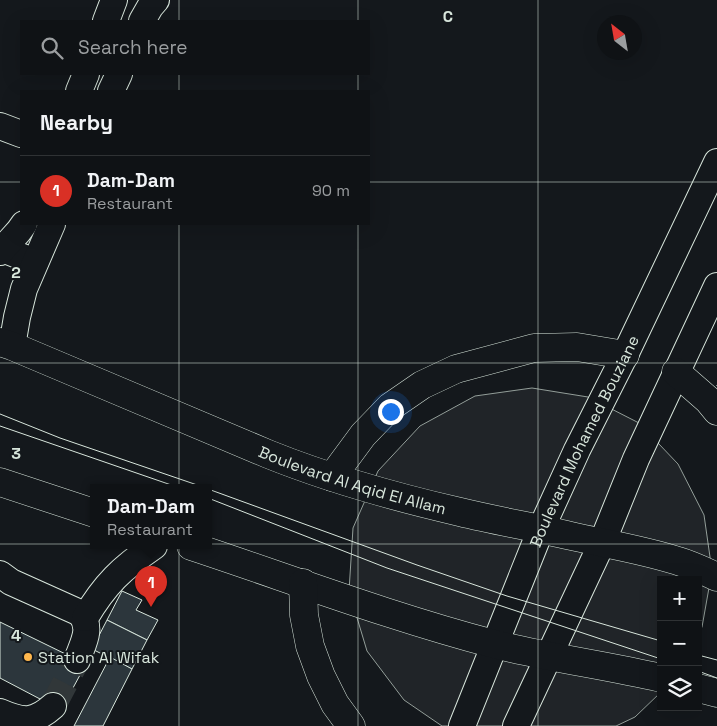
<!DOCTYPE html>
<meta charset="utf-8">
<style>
body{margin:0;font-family:"Space Grotesk",sans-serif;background:#181b1e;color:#f1f3f6}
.controls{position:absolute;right:15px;bottom:15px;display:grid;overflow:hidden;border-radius:0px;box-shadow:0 5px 20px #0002}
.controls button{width:45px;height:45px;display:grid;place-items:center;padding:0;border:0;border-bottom:1px solid #2f3234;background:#0f1215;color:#f1f3f6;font:25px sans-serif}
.compass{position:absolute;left:597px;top:15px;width:45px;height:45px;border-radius:50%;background:#0f1215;box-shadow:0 5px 20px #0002;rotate:329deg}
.you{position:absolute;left:390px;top:411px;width:18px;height:18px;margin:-12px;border:4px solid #fff;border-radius:50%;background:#1a73e8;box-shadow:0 0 0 8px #1a73e833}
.badge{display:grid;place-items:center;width:32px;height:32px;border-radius:50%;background:#d93025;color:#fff;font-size:16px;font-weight:700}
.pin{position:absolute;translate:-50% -41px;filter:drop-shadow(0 1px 2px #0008)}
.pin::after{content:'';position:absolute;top:26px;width:18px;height:15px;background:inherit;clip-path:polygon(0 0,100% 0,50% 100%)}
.popup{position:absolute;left:90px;top:484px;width:122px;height:65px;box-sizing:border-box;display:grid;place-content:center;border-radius:0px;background:#0f1215;filter:drop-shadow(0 1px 4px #0005);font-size:16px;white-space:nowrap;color:#9b9ea0}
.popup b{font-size:19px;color:#f1f3f6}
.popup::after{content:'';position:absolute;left:50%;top:100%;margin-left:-10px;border:10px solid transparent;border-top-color:#0f1215}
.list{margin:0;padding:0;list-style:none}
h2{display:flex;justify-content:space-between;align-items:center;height:65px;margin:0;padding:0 20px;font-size:21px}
h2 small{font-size:16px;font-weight:400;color:#9b9ea0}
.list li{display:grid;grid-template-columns:32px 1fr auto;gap:15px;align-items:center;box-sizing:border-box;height:70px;padding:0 20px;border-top:1px solid #2f3234}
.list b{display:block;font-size:19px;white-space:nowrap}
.list p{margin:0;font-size:16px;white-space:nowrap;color:#9b9ea0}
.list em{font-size:16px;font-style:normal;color:#9b9ea0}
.icon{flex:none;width:28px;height:28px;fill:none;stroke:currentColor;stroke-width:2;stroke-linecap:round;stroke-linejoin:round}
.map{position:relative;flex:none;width:717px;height:726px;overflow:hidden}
.search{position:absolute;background:#0f1215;box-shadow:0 5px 20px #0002;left:20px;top:20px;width:350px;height:55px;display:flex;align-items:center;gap:12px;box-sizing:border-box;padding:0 18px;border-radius:0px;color:#9b9ea0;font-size:19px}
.panel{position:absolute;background:#0f1215;box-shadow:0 5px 20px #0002;left:20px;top:90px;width:350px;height:135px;border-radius:0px}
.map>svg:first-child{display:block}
.green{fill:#202428;stroke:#939e99}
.building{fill:#2c363c;stroke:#d8e6dc}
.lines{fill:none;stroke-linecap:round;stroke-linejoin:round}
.minor-tunnel{stroke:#313739;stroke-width:26;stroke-dasharray:26 13;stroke-linecap:butt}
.minor-casing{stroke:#d8e6dc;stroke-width:28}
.major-casing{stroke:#d8e6dc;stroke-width:29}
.minor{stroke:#14181c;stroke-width:26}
.major{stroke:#14181c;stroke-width:28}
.tram{stroke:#d8e6dc;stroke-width:1}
.fence{stroke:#d8e6dc;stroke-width:1;stroke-dasharray:6 2.5;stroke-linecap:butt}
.grid{fill:none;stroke:#d8e6dc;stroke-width:1;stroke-opacity:0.55}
.poi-dot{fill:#ffb74d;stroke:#14181c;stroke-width:2}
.labels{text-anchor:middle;stroke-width:4;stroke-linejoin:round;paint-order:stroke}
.street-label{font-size:16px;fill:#d8e6dc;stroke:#14181c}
.poi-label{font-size:16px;fill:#d8e6dc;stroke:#14181c;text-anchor:start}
.grid-label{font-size:16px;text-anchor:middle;font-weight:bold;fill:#d8e6dc;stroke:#14181c;stroke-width:4;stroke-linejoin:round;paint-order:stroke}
</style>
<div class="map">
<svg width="717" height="726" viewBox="0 0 717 726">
<rect width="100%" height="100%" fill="#14181c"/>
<path class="green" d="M532,388L588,397L639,423L678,464L704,515L712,571L702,627L698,634V580H661V692L635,717L616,726H442L404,700L367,651L349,591L353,528L378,471L420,426L475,396Z"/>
<g class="building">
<path d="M122,591L142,600L136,610L158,620L147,640L107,620Z"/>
<path d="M107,620L147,640L132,669L92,649Z"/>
<path d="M0,622L86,664L61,710L0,678Z"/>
<path d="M110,657L132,669L103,726H74Z"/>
</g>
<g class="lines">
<path class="minor-tunnel" d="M53,706L77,660"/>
<g class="minor-casing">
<g id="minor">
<path d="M106,21L114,0"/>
<path d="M142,21L150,7L156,0"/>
<path d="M79,91L86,74"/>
<path d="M111,91L119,74"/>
<path d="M0,126L21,134"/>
<path d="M0,248L35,262"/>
<path d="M0,252L19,231L24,224"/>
<path d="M12,346L17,317L24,289L52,224"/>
<path d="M0,574L11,582L80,613C93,628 83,643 77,660"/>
<path d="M85,618C105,584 122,568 154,546"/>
<path d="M0,712C23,722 34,723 53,706"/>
<path id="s1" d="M462,726L541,529L577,450L625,355L717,162"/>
<path d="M516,726L602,543L636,459L717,286"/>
</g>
</g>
<g class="major-casing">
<g id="major">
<path id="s2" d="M0,342L12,346L268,454C330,479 395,497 460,512C497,521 534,527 571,536C607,544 644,550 678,561C692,565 704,571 717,577"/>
<path d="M676,372L708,400L717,411"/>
<path d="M332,477L363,435L390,407L422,385L456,369L534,348L577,347L625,355"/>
<path d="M0,482L94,513"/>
<path d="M191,546C291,579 391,617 494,644C549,658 605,665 661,678"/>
<path d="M303,583L304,615L310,646L321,676L335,704L351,726"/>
<path d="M698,688L717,693"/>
</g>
</g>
<use href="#minor" class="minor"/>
<use href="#major" class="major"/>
<g class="tram">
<path d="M0,414L60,438L206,488"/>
<path d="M0,426L180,488"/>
<path d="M208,489L417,565L507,596L661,641"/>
<path d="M208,498L387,568L661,659"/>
<path d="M698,655L717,660"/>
<path d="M698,671L717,678"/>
</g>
<path class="fence" d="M717,385V386"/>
</g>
<path class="grid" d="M179,0V21M358,0V21M538,0V726M179,74V91M358,74V91M0,182H21M369,182H717M179,224V726M358,224V726M0,363H717M0,544H717"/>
<circle class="poi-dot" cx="28" cy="657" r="5"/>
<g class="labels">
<g class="street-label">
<text dy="6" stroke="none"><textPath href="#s1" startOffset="310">Boulevard Mohamed Bouziane</textPath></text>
<text dy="6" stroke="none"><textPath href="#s2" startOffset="379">Boulevard Al Aqid El Allam</textPath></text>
</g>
<g class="poi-label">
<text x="38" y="663">Station Al Wifak</text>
</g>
</g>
<g class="grid-label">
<text x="448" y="22">C</text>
<text x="16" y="278">2</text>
<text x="16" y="459">3</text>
<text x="16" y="641">4</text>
</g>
</svg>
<div class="controls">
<button>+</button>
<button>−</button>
<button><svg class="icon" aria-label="layers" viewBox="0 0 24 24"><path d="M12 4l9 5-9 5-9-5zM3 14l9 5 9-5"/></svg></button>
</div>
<svg class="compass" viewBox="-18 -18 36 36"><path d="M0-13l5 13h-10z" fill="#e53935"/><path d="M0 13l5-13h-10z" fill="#9b9ea0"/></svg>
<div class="you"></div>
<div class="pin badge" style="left:151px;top:607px">1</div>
<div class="popup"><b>Dam-Dam</b>Restaurant</div>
<div class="search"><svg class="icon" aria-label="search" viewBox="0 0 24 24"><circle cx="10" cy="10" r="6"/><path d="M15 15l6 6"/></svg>Search here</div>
<section class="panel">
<h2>Nearby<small></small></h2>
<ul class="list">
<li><span class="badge">1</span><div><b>Dam-Dam</b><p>Restaurant</p></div><em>90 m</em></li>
</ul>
</section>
</div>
